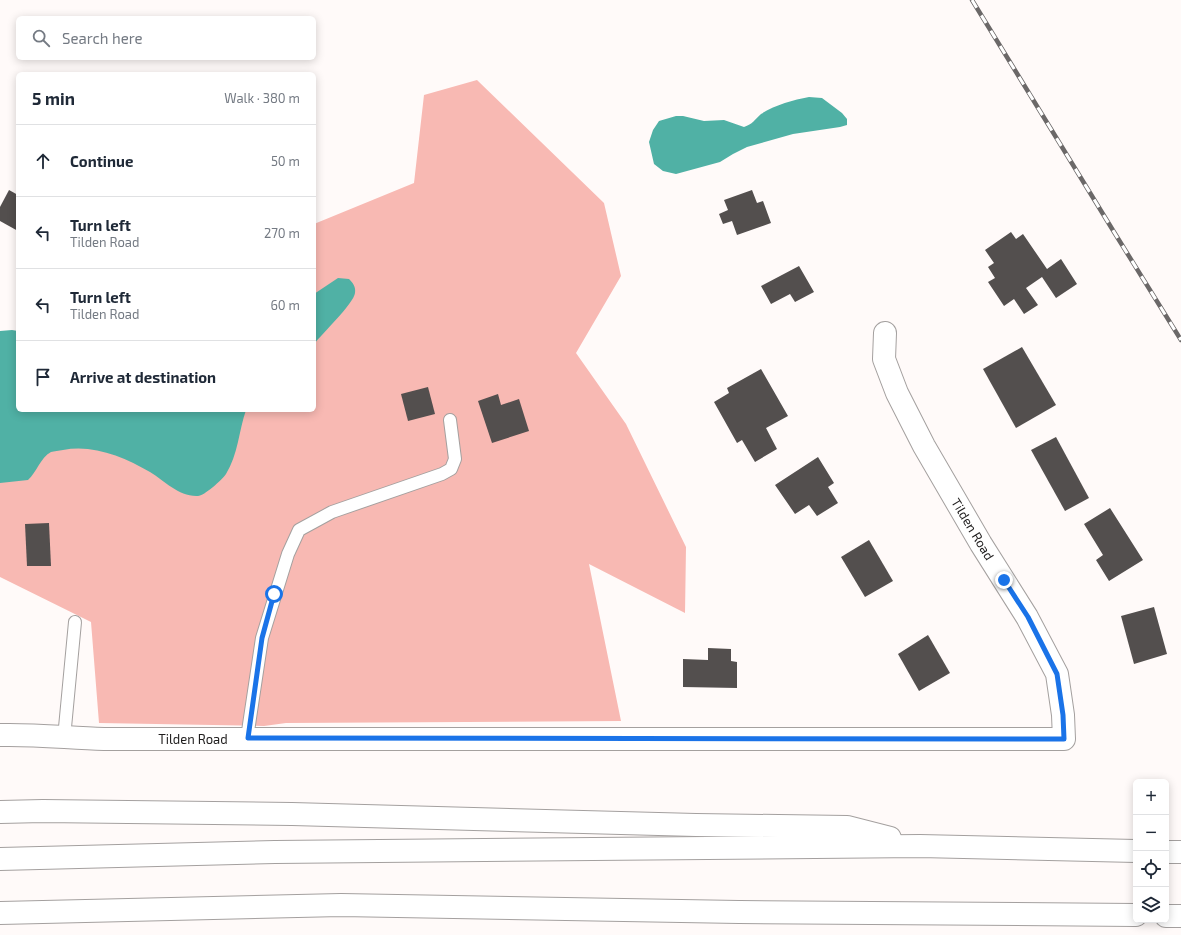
<!DOCTYPE html>
<meta charset="utf-8">
<style>
body{margin:0;font-family:"Exo 2",sans-serif;background:#f2f2f3;color:#1f2937}
.controls{position:absolute;right:12px;bottom:12px;display:grid;overflow:hidden;border-radius:6px;box-shadow:0 2px 10px #0003}
.controls button{width:36px;height:36px;display:grid;place-items:center;padding:0;border:0;border-bottom:1px solid #e0e1e3;background:#fff;color:#1f2937;font:20px sans-serif}
.stop{position:absolute;width:12px;height:12px;margin:-9px;border:3px solid #1a73e8;border-radius:50%;background:#fff}
.stop.end{background:#1a73e8;border-color:#fff;box-shadow:0 1px 4px #0008}
.list{margin:0;padding:0;list-style:none}
h2{display:flex;justify-content:space-between;align-items:center;height:52px;margin:0;padding:0 16px;font-size:17px}
h2 small{font-size:13px;font-weight:400;color:#747a83}
.list li{display:grid;grid-template-columns:26px 1fr auto;gap:12px;align-items:center;box-sizing:border-box;height:72px;padding:0 16px;border-top:1px solid #e0e1e3}
.list b{display:block;font-size:15px;white-space:nowrap}
.list p{margin:0;font-size:13px;white-space:nowrap;color:#747a83}
.list em{font-size:13px;font-style:normal;color:#747a83}
.icon{flex:none;width:22px;height:22px;fill:none;stroke:currentColor;stroke-width:2;stroke-linecap:round;stroke-linejoin:round}
.map{position:relative;flex:none;width:1181px;height:935px;overflow:hidden}
.search{position:absolute;background:#fff;box-shadow:0 2px 10px #0003;left:16px;top:16px;width:300px;height:44px;display:flex;align-items:center;gap:10px;box-sizing:border-box;padding:0 14px;border-radius:6px;color:#747a83;font-size:15px}
.panel{position:absolute;background:#fff;box-shadow:0 2px 10px #0003;left:16px;top:72px;width:300px;height:340px;border-radius:6px}
.map>svg:first-child{display:block}
.forest{fill:#f8b9b3}
.water{fill:#50b1a5}
.building{fill:#534f4e}
.lines{fill:none;stroke-linecap:round;stroke-linejoin:round}
.service-casing{stroke:#a4a09f;stroke-width:14}
.minor-casing{stroke:#a4a09f;stroke-width:24}
.motorway-casing{stroke:#a4a09f;stroke-width:24}
.service{stroke:#fff;stroke-width:12}
.minor{stroke:#fff;stroke-width:22}
.motorway{stroke:#fff;stroke-width:22}
.rail-casing{stroke:#6b6868;stroke-width:4.5}
.rail{stroke:#fff;stroke-width:3;stroke-dasharray:9;stroke-linecap:butt}
.route{stroke:#1a73e8;stroke-width:5}
.labels{text-anchor:middle;stroke-width:4;stroke-linejoin:round;paint-order:stroke}
.street-label{font-size:13px;fill:#1f1d1d;stroke:#fff}
</style>
<div class="map">
<svg width="1181" height="935" viewBox="0 0 1181 935">
<rect width="100%" height="100%" fill="#fffaf9"/>
<path class="forest" d="M477,80L604,203L621,276L576,353L626,424L686,547L685,613L589,564L621,721L286,723L264,726L99,723L91,622L0,577V333L18,410H314V224L414,183L424,95Z"/>
<g class="water">
<path d="M809,97L822,98L842,113L847,119V125L840,127L793,134L747,147L733,154L720,162L676,174L663,171L654,164L649,142L653,130L659,121L676,116H683L704,121L724,120L744,127C753,124 754,120 761,114C775,105 793,100 809,97Z"/>
<path d="M338,278L349,279C353,283 356,287 355,293C354,303 322,334 314,344V294Z"/>
<path d="M12,330L18,331V410H246C239,430 238,455 226,474C222,480 204,496 198,496C179,497 165,481 150,472C124,457 93,444 63,450C59,451 54,451 51,452C40,458 37,472 28,480L0,483V331Z"/>
</g>
<g class="building">
<path d="M9,190L18,195V231L0,221V207Z"/>
<path d="M752,190L757,203L763,201L771,223L737,235L732,221L723,224L719,214L728,210L724,200Z"/>
<path d="M1011,232L1016,239L1023,234L1047,269L1061,259L1077,284L1056,298L1042,277L1026,288L1038,305L1024,314L1014,299L1004,306L988,282L995,278L988,267L994,263L985,250Z"/>
<path d="M799,266L814,292L795,302L790,294L771,304L761,286Z"/>
<path d="M1022,347L1056,405L1016,428L983,369Z"/>
<path d="M761,369L788,416L766,428L777,449L755,462L742,440L737,443L714,402L729,393L727,388Z"/>
<path d="M428,387L435,414L408,421L401,394Z"/>
<path d="M498,394L501,405L519,399L529,431L492,443L478,401Z"/>
<path d="M1056,437L1089,498L1065,511L1031,450Z"/>
<path d="M818,457L834,483L828,487L838,503L817,516L809,505L795,514L775,485Z"/>
<path d="M1110,508L1143,560L1109,581L1096,560L1103,555L1084,524Z"/>
<path d="M49,523L51,566H27L25,524Z"/>
<path d="M869,540L893,581L865,597L841,557Z"/>
<path d="M1154,607L1167,654L1134,664L1121,616Z"/>
<path d="M928,635L950,673L919,691L898,654Z"/>
<path d="M708,648L731,649V661L737,662V688L683,687V659L708,660Z"/>
</g>
<g class="lines">
<g class="service-casing">
<g id="service">
<path d="M64,738L75,622"/>
<path d="M247,738L262,638L288,554L299,530L332,512L442,474L451,469L455,459L450,420"/>
</g>
</g>
<g class="minor-casing">
<g id="minor">
<path id="s1" d="M0,735C35,734 69,738 104,739H1064L1063,715L1057,674L1027,617L981,544L924,446L897,393L884,359L885,333"/>
</g>
</g>
<g class="motorway-casing">
<g id="motorway">
<path d="M0,812L43,811L292,814L696,825L847,827L890,838"/>
<path d="M1166,852H1181"/>
<path d="M0,859L275,852L920,846L1136,851"/>
<path d="M0,913L341,905L739,912L1136,915"/>
<path d="M1166,916H1181"/>
</g>
</g>
<use href="#service" class="service"/>
<use href="#minor" class="minor"/>
<use href="#motorway" class="motorway"/>
<g class="rail-casing">
<path id="rail" d="M972,0L1114,232L1181,340"/>
</g>
<use href="#rail" class="rail"/>
</g>
<g class="lines">
<path class="route" d="M274,594L262,638L248,738L1064,739L1063,715L1057,674L1028,617L1004,580"/>
</g>
<g class="labels">
<g class="street-label">
<text transform="translate(973 529) rotate(59)" y="5">Tilden Road</text>
<text dy="5" stroke="none"><textPath href="#s1" startOffset="193">Tilden Road</textPath></text>
</g>
</g>
</svg>
<div class="controls">
<button>+</button>
<button>−</button>
<button><svg class="icon" aria-label="locate" viewBox="0 0 24 24"><circle cx="12" cy="12" r="6"/><path d="M12 2v4M12 18v4M2 12h4M18 12h4"/></svg></button>
<button><svg class="icon" aria-label="layers" viewBox="0 0 24 24"><path d="M12 4l9 5-9 5-9-5zM3 14l9 5 9-5"/></svg></button>
</div>
<div class="stop" style="left:274px;top:594px"></div>
<div class="stop end" style="left:1004px;top:580px"></div>
<div class="search"><svg class="icon" aria-label="search" viewBox="0 0 24 24"><circle cx="10" cy="10" r="6"/><path d="M15 15l6 6"/></svg>Search here</div>
<section class="panel">
<h2>5 min<small>Walk · 380 m</small></h2>
<ul class="list">
<li><svg class="icon" aria-label="ahead" viewBox="0 0 24 24"><path d="M12 20V5M6 11l6-6 6 6"/></svg><div><b>Continue</b></div><em>50 m</em></li>
<li><svg class="icon" aria-label="left" viewBox="0 0 24 24"><path d="M17 20v-9H6M10 6l-5 5 5 5"/></svg><div><b>Turn left</b><p>Tilden Road</p></div><em>270 m</em></li>
<li><svg class="icon" aria-label="left" viewBox="0 0 24 24"><path d="M17 20v-9H6M10 6l-5 5 5 5"/></svg><div><b>Turn left</b><p>Tilden Road</p></div><em>60 m</em></li>
<li><svg class="icon" aria-label="arrive" viewBox="0 0 24 24"><path d="M6 21V4h12l-3 4 3 4H6"/></svg><div><b>Arrive at destination</b></div></li>
</ul>
</section>
</div>
